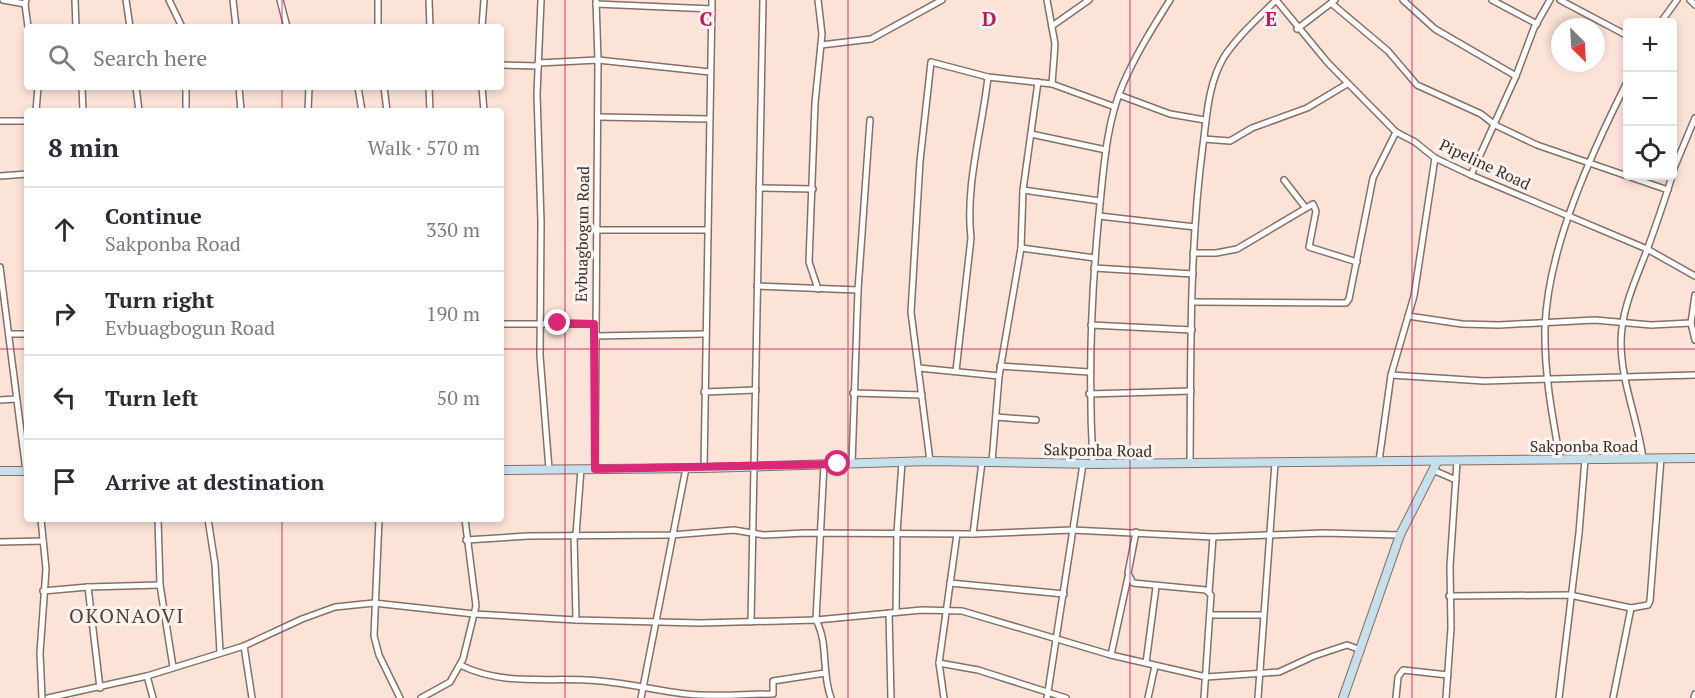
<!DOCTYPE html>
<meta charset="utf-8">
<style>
body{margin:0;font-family:"PT Serif",serif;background:#f2f2f3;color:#2b2b33}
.controls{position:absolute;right:18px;top:18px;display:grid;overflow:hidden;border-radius:6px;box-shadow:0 3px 9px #0003}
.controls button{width:54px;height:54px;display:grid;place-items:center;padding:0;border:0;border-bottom:2px solid #e1e1e2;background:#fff;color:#2b2b33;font:30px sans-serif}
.compass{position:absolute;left:1551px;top:18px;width:54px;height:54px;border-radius:50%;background:#fff;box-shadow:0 3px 9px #0003;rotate:156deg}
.stop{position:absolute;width:18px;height:18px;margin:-14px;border:4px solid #db2777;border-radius:50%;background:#fff}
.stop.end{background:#db2777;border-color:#fff;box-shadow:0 2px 6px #0008}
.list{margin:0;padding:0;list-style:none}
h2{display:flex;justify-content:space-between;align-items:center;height:78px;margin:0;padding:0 24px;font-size:26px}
h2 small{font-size:20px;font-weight:400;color:#7c7c81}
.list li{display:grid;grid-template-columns:39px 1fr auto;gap:18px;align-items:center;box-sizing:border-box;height:84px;padding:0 24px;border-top:2px solid #e1e1e2}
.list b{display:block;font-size:22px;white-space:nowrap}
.list p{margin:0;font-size:20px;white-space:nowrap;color:#7c7c81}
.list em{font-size:20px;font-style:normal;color:#7c7c81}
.icon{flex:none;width:33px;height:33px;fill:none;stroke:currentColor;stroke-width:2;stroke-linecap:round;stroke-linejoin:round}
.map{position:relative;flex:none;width:1695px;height:698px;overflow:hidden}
.search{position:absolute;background:#fff;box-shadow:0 3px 9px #0003;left:24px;top:24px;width:480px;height:66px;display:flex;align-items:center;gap:15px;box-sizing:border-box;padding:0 21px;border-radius:6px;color:#7c7c81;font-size:22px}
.panel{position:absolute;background:#fff;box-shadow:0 3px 9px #0003;left:24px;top:108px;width:480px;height:414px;border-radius:6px}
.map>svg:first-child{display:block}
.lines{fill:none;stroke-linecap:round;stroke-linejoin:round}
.street-casing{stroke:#857066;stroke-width:8}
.secondary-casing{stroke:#857066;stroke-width:10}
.street{stroke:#fff;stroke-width:5}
.secondary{stroke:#c5dfec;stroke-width:8}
.route{stroke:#db2777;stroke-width:8}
.grid{fill:none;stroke:#c2185b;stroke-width:1.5;stroke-opacity:0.55}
.labels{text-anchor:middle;stroke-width:6;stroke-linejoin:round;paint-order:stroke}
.street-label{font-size:16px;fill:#3a302c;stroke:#fef4ef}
.quarter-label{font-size:20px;letter-spacing:1.5px;fill:#544037;stroke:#fef4ef}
.grid-label{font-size:20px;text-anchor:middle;font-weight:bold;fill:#c2185b;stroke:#fef4ef;stroke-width:6;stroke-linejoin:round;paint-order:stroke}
</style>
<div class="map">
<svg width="1695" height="698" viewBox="0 0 1695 698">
<rect width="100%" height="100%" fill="#fce3d8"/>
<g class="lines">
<g class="street-casing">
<g id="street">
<path d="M3,0L25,4L26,0"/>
<path d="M75,0L76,27"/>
<path d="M126,0L130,27"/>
<path d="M169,0L182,27"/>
<path d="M233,0L236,27"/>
<path d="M280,0L287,27"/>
<path d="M429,0L430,27"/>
<path d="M541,0L537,94L541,222L540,356L549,469"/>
<path d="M1047,0L1055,44L1052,84"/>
<path d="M1403,0L1435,29L1516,76"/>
<path d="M1492,0L1537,24"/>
<path d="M1560,0L1628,36"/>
<path d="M1690,0L1695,5"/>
<path d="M1331,3L1388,51L1417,85L1481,114L1495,125L1537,145L1668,190"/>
<path d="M25,4L28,27"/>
<path d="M596,4L712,9"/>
<path d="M1661,22L1677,0"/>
<path d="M1052,26L1089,0"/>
<path d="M378,27V0"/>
<path d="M482,27L484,0"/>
<path d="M1297,29L1335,0"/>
<path d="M821,45L871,39L942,0"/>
<path d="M538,63L598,60L710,72"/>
<path d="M501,65L538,66"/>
<path d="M82,87L83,111"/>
<path d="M136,87L139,111"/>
<path d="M239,87L241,111"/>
<path d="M358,87L362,111"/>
<path d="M384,87L387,111"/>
<path d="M429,87L430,111"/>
<path d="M482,87L484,111"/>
<path d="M1119,95L1170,114L1205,120"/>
<path d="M36,111L38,87"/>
<path d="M186,111V87"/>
<path d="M308,111L309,87"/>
<path d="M598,117L709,119"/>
<path d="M0,121H27"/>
<path d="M1031,134L1106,150"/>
<path d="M1204,139L1230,141L1252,128L1307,108L1347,84"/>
<path d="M1672,173L1695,118"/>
<path d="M1471,175L1516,76L1534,28L1550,0"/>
<path d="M0,176L27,174"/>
<path d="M1284,180L1305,207"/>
<path d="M759,188L813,189"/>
<path d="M1023,190L1100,201"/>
<path d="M1099,216L1195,227"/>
<path d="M595,230H707"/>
<path d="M1021,248L1095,258"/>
<path d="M1193,253H1216L1237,249L1313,204L1316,211L1309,247L1357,262"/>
<path d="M0,267L26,471"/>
<path d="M1094,268L1193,274"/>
<path d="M757,286L858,290"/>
<path d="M818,289L809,262L815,103L822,34L818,0"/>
<path d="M1695,295L1691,323L1695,340"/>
<path d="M1192,302L1346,303L1349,299L1373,178L1396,132"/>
<path d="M1408,316L1462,324L1499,325L1595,320L1651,325L1691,323"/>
<path d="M501,324H594"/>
<path d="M1091,325L1192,330"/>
<path d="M9,334H27"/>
<path d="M594,336L705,334"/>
<path d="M1000,366L1089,372"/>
<path d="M919,368L999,376"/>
<path d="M956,371L971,238C965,185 982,131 988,77"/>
<path d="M1391,375L1484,381L1695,375"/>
<path d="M704,392L756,390"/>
<path d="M853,393L922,395"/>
<path d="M1089,394L1191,391"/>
<path d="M0,400L16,399"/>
<path d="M996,417L1036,420"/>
<path d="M1560,459C1552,415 1544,372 1545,327C1548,246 1592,152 1628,80"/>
<path d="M1643,459C1638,419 1621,383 1621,342C1621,310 1636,279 1647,250C1656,225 1665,200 1672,176"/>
<path d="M930,461L911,312L920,161L931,62L988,77L1052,84L1115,107"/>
<path d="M1379,461L1391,375L1414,296L1435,158"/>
<path d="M992,462L999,376L1021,248L1023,190L1038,82"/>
<path d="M1190,463C1191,357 1189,250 1203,145C1207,115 1208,84 1224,57C1238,36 1258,18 1276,0L1328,63L1396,132L1415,142L1435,158L1471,175L1647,249L1695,276"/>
<path d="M824,464L816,620L922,610L962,611L1111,655L1206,677L1279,672L1314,656L1347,645L1361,650"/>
<path d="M852,464L858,290L870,120"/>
<path d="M1093,464C1088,377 1091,291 1100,204C1104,164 1107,121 1123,84C1136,54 1153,27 1170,0"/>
<path d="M704,468L712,0"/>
<path d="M595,469L598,60L596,0"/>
<path d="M1433,470L1456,480"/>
<path d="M41,519L46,569L40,653L42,698"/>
<path d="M158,519L160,585L173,667"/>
<path d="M208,519L215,564L220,652"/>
<path d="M379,519L374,636L379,655L400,698"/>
<path d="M1136,532L1128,573L1133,583L1206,590L1211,595L1204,698"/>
<path d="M973,534L982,462"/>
<path d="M574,535L576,620"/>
<path d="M576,535L581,469"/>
<path d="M466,540L528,536L671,535L734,530L764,535L805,533L973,534L1072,530L1213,537L1324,533L1400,535"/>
<path d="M0,542L43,541"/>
<path d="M950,583L1064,594"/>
<path d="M43,591L88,587"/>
<path d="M1209,592L1213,537"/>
<path d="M1449,596L1570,595L1631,608L1648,605L1650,601L1661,458"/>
<path d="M896,612L897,533L902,462"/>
<path d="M889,613L891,698"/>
<path d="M1210,615H1263"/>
<path d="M751,622L763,0"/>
<path d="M244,646L252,698"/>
<path d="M1111,655L1128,577"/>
<path d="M939,663L978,670L1066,698"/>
<path d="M1146,663L1156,587"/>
<path d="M460,665C501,685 541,678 586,680C619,681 652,690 686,694C714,697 744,694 773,694V681L825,673"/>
<path d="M147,676L153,698"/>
<path d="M100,688L88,587L160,585"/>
<path d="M48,698L147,676L244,646L302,619L335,607L374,603L474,614L576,620L700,623L816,620C829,644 821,672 831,698"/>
<path d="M421,698L450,682L463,659L476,606L465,519"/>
<path d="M641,698L686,468"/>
<path d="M944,698L939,663L957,534"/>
<path d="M1047,698L1083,464"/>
<path d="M1148,698L1155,666"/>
<path d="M1258,698L1275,463"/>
<path d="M1396,698L1398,677L1403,670L1448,675"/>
<path d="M1446,698L1451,628L1450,566L1457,461"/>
<path d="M1559,698L1579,533L1585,459"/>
<path d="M1613,698L1631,608"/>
<path d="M1694,698L1695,694"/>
</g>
</g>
<g class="secondary-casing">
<g id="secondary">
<path d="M501,470L704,468L930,461L1093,464L1695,458"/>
<path d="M0,471H27"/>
<path d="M1343,698L1400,535L1437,462"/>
</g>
</g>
<use href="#street" class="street"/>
<use href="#secondary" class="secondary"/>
</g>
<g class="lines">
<path class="route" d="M558,323L594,324L595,469L838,464"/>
</g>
<path class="grid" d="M282,0V27M565,0V698M848,0V698M1130,0V698M1412,0V698M282,87V111M0,349H27M501,349H1695M282,519V698"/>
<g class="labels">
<g class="street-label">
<text transform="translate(1485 164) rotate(25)" y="6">Pipeline Road</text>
<text transform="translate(582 234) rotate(-89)" y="6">Evbuagbogun Road</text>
<text x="1584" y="452">Sakponba Road</text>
<text transform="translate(1098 450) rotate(1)" y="6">Sakponba Road</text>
</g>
<g class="quarter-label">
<text x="127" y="623">OKONAOVI</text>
</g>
</g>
<g class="grid-label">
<text x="706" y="26">C</text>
<text x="989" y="26">D</text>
<text x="1271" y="26">E</text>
</g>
</svg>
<div class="controls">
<button>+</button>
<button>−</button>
<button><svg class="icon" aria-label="locate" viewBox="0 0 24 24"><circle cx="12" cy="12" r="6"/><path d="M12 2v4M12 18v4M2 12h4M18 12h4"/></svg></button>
</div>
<svg class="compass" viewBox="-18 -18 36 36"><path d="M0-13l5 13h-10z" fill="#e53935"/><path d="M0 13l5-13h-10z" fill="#7c7c81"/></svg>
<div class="stop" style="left:838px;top:464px"></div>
<div class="stop end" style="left:558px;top:323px"></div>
<div class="search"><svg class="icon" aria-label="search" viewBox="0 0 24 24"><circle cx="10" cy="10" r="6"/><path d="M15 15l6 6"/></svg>Search here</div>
<section class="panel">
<h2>8 min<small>Walk · 570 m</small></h2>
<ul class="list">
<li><svg class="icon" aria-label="ahead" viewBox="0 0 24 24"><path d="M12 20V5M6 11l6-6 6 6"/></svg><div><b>Continue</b><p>Sakponba Road</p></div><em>330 m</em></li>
<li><svg class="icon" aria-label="right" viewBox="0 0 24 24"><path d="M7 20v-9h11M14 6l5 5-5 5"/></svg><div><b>Turn right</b><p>Evbuagbogun Road</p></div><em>190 m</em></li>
<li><svg class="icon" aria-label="left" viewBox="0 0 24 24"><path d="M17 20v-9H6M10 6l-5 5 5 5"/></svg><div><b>Turn left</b></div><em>50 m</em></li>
<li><svg class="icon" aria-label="arrive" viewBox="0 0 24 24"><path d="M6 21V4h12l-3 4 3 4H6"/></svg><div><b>Arrive at destination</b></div></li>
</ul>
</section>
</div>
